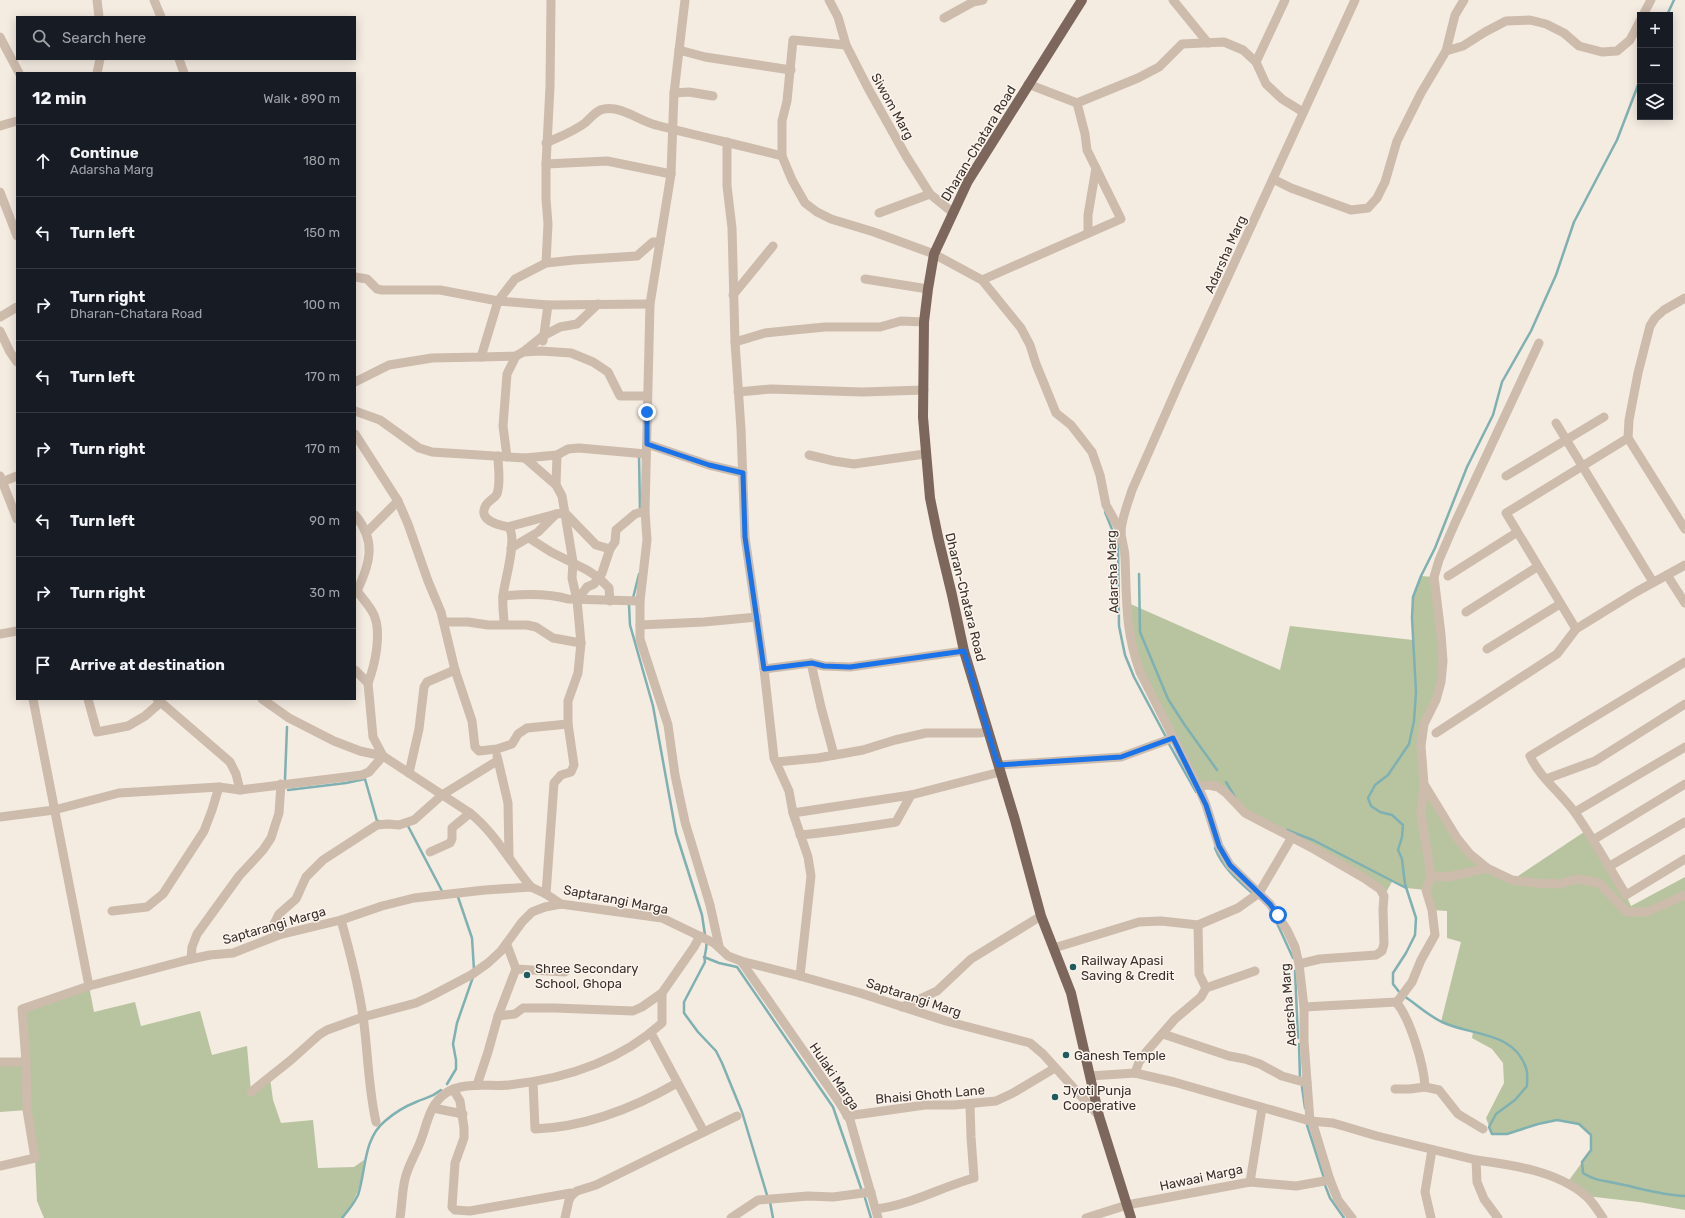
<!DOCTYPE html>
<meta charset="utf-8">
<style>
body{margin:0;font-family:Rubik,sans-serif;background:#20242c;color:#f1f3f6}
.controls{position:absolute;right:12px;top:12px;display:grid;overflow:hidden;border-radius:0px;box-shadow:0 2px 10px #0003}
.controls button{width:36px;height:36px;display:grid;place-items:center;padding:0;border:0;border-bottom:1px solid #363941;background:#171b24;color:#f1f3f6;font:20px sans-serif}
.stop{position:absolute;width:12px;height:12px;margin:-9px;border:3px solid #1a73e8;border-radius:50%;background:#fff}
.stop.end{background:#1a73e8;border-color:#fff;box-shadow:0 1px 4px #0008}
.list{margin:0;padding:0;list-style:none}
h2{display:flex;justify-content:space-between;align-items:center;height:52px;margin:0;padding:0 16px;font-size:17px}
h2 small{font-size:13px;font-weight:400;color:#9ea1a6}
.list li{display:grid;grid-template-columns:26px 1fr auto;gap:12px;align-items:center;box-sizing:border-box;height:72px;padding:0 16px;border-top:1px solid #363941}
.list b{display:block;font-size:15px;white-space:nowrap}
.list p{margin:0;font-size:13px;white-space:nowrap;color:#9ea1a6}
.list em{font-size:13px;font-style:normal;color:#9ea1a6}
.icon{flex:none;width:22px;height:22px;fill:none;stroke:currentColor;stroke-width:2;stroke-linecap:round;stroke-linejoin:round}
.map{position:relative;flex:none;width:1685px;height:1218px;overflow:hidden}
.search{position:absolute;background:#171b24;box-shadow:0 2px 10px #0003;left:16px;top:16px;width:340px;height:44px;display:flex;align-items:center;gap:10px;box-sizing:border-box;padding:0 14px;border-radius:0px;color:#9ea1a6;font-size:15px}
.panel{position:absolute;background:#171b24;box-shadow:0 2px 10px #0003;left:16px;top:72px;width:340px;height:628px;border-radius:0px}
.map>svg:first-child{display:block}
.green{fill:#b8c4a0}
.lines{fill:none;stroke-linecap:round;stroke-linejoin:round}
.stream{stroke:#7fb0b2;stroke-width:2.5}
.minor{stroke:#cdbbac;stroke-width:9}
.primary{stroke:#7d675c;stroke-width:10}
.route{stroke:#1a73e8;stroke-width:5}
.poi-dot{fill:#1f5a5e;stroke:#fbf5ee;stroke-width:1.5}
.labels{text-anchor:middle;stroke-width:3;stroke-linejoin:round;paint-order:stroke}
.street-label{font-size:13px;fill:#3b302b;stroke:#fbf5ee}
.poi-label{font-size:13px;fill:#3b302b;stroke:#fbf5ee;text-anchor:start}
</style>
<div class="map">
<svg width="1685" height="1218" viewBox="0 0 1685 1218">
<rect width="100%" height="100%" fill="#f4ebe1"/>
<g class="green">
<path d="M1421,576L1434,577L1441,682L1424,724V784L1470,854L1512,880L1587,830L1625,893L1631,906L1685,877V1210L1639,1202L1586,1196L1567,1183L1591,1150V1135L1579,1124L1557,1120L1538,1124L1507,1134H1492L1486,1118L1504,1083L1503,1063L1492,1049L1472,1038L1473,1032L1441,1022L1461,942L1447,938V911L1432,910L1426,890L1406,888L1393,880L1384,896L1380,889L1245,813L1226,793L1198,786L1140,672L1126,602L1280,670L1290,626L1413,640V597Z"/>
<path d="M89,986L94,1012L135,1002L141,1026L200,1011L212,1055L247,1046L251,1092L270,1078L273,1100L281,1123L313,1120L318,1168L354,1167L364,1160C361,1186 358,1197 342,1218H44L37,1201L35,1158L27,1110L0,1112V1062L26,1061L22,1009Z"/>
</g>
<g class="lines">
<g class="stream">
<path d="M1667,15L1674,0"/>
<path d="M639,456L640,510"/>
<path d="M1105,512L1118,544L1119,626L1125,655L1134,677L1166,737"/>
<path d="M1139,574L1140,632L1168,699L1184,724L1217,770"/>
<path d="M633,598L639,574"/>
<path d="M629,605L630,625L653,706L676,833L702,915L705,935"/>
<path d="M1169,744L1196,792"/>
<path d="M285,779L287,727"/>
<path d="M1226,782L1235,797"/>
<path d="M288,790L346,783L365,779L377,821H379"/>
<path d="M408,826L442,891"/>
<path d="M1287,830L1313,840L1406,888"/>
<path d="M1215,848C1222,866 1236,879 1251,892"/>
<path d="M458,897L472,938L474,970"/>
<path d="M1276,921L1293,958"/>
<path d="M706,942C708,949 703,955 705,962L684,1002V1013L698,1032L716,1051L722,1063L742,1112L767,1195"/>
<path d="M704,957L719,963L737,967L833,1107L862,1191"/>
<path d="M1295,971L1298,1038"/>
<path d="M1400,993L1393,984V973L1406,953L1415,935L1416,918L1405,884L1402,859L1398,850L1402,837L1403,825L1392,815L1380,812L1371,806L1368,798L1375,785L1388,775L1409,744L1414,721L1416,692L1412,618L1413,597L1421,576L1435,548L1467,467L1493,415L1502,382L1531,331L1556,275L1574,222L1617,140L1640,80"/>
<path d="M1404,996C1416,1004 1429,1016 1442,1022C1471,1036 1514,1031 1526,1068C1528,1073 1527,1080 1527,1086L1515,1100L1496,1114L1489,1127L1492,1134H1507L1538,1124L1557,1120L1579,1124L1591,1135V1150L1582,1162L1583,1173C1596,1181 1601,1180 1615,1183C1640,1188 1660,1195 1685,1196"/>
<path d="M1299,1044L1300,1079"/>
<path d="M447,1084L456,1069V1060L453,1044L457,1023L473,977"/>
<path d="M1302,1087L1305,1108"/>
<path d="M1307,1125L1324,1178"/>
<path d="M1325,1185L1330,1198L1344,1218"/>
<path d="M865,1198L871,1218"/>
<path d="M770,1202L773,1218"/>
<path d="M342,1218C348,1211 354,1203 358,1195C366,1171 363,1139 385,1121C393,1114 406,1106 416,1102C427,1097 431,1098 441,1090"/>
</g>
<g class="minor">
<path d="M97,0L99,17"/>
<path d="M154,0L161,17"/>
<path d="M685,0L674,93L671,174L650,304L645,511L647,540L640,601V639L668,725L675,775L685,822L710,905L719,946"/>
<path d="M829,0L838,17L846,45L868,88L906,156L930,194L952,212"/>
<path d="M1173,0L1208,43"/>
<path d="M1643,15L1651,0"/>
<path d="M944,18L973,2L983,0"/>
<path d="M0,37L19,73"/>
<path d="M679,50L705,57L791,70"/>
<path d="M1446,51L1463,46L1485,32L1506,21L1530,20L1546,24L1564,33L1579,46L1602,52L1617,51L1630,40L1640,21"/>
<path d="M179,59L184,73"/>
<path d="M1256,62L1285,0"/>
<path d="M97,73L100,59"/>
<path d="M1028,84L1077,103"/>
<path d="M674,93L689,92L713,96"/>
<path d="M0,126L17,121"/>
<path d="M727,142V186L732,228L735,342L741,429L745,537L764,669L774,758L789,791L793,813L808,857L811,876L800,976"/>
<path d="M546,143C559,137 573,132 585,123C591,118 596,110 604,109C623,106 639,121 656,125C698,136 740,145 782,156L792,180L805,203L817,212L831,219L874,232L934,254L982,280L1021,328L1030,345L1036,364L1056,413L1071,425L1092,452L1100,475L1106,505L1121,532"/>
<path d="M782,156V121L787,101L793,40L846,45"/>
<path d="M546,164L607,161L671,174"/>
<path d="M1273,179L1291,188L1351,210L1368,208L1377,198L1385,182L1397,141L1421,93L1446,51L1455,15L1464,0"/>
<path d="M0,192L17,236"/>
<path d="M879,213L930,194"/>
<path d="M1088,233V215L1096,168"/>
<path d="M546,263L548,224L546,199V164L550,87L551,0"/>
<path d="M355,277L367,279L377,289L382,290H440L498,301L548,305L650,304"/>
<path d="M865,279L928,289"/>
<path d="M982,280L1121,219L1087,150L1085,134L1077,103L1138,78L1159,67L1182,44L1224,42L1243,50L1256,62L1266,84L1282,99L1303,112"/>
<path d="M733,295L773,246"/>
<path d="M1685,298L1664,310L1655,318L1650,326L1638,373L1629,420L1628,438L1685,529"/>
<path d="M0,317L17,307"/>
<path d="M0,331L10,352L17,362"/>
<path d="M543,341L548,305"/>
<path d="M735,342L765,333L794,330L825,327H880L901,321L924,322"/>
<path d="M523,352L543,336L560,327L577,324L598,304"/>
<path d="M481,357L516,356L523,352L541,351L571,353L593,362L608,372L620,396H647"/>
<path d="M355,382L389,365L432,358L481,357L498,301L515,279L546,263L574,260L637,256L653,242H660"/>
<path d="M738,392L771,389L862,392L924,390"/>
<path d="M355,411L380,420L419,448L432,452L525,458L557,455L568,449L579,448L646,454"/>
<path d="M1556,423L1653,582"/>
<path d="M355,434L398,501L408,524L428,581L441,612L455,670L472,721L475,747L479,751L497,749L512,744L518,734L527,728L568,724"/>
<path d="M647,444L709,465L743,473"/>
<path d="M809,455L834,461L854,464L925,454"/>
<path d="M498,456C498,468 501,482 497,494C494,499 489,500 486,505C477,520 498,525 508,527C519,536 504,582 503,596C502,605 504,615 504,624"/>
<path d="M507,457L503,426L507,374L516,356"/>
<path d="M525,458L556,485L562,496L573,562L572,578L577,600L581,643L578,673L568,701V724L574,765L571,772L561,775L554,783L546,894"/>
<path d="M0,476L17,519"/>
<path d="M1506,476L1604,417"/>
<path d="M2,482L17,476"/>
<path d="M556,485L557,455"/>
<path d="M355,515C377,541 370,564 357,591C363,599 370,606 374,615C382,633 375,665 368,683"/>
<path d="M508,527L556,514L565,513L596,545L610,549L615,542L616,530L635,514L645,511"/>
<path d="M366,533L398,501"/>
<path d="M529,538L551,552L587,570L599,578L609,588L610,601"/>
<path d="M511,548L538,532L556,514"/>
<path d="M1667,575L1685,603"/>
<path d="M1448,576L1516,533"/>
<path d="M503,596C524,594 547,593 568,599L640,601"/>
<path d="M577,600L587,587L594,584L602,573L610,549"/>
<path d="M1466,612L1537,567"/>
<path d="M444,622H468L488,625H527L536,627L553,638L581,643"/>
<path d="M640,625L704,622L757,617"/>
<path d="M1576,629L1506,513L1628,438"/>
<path d="M0,634L17,631"/>
<path d="M1487,649L1560,604"/>
<path d="M1685,662L1530,756C1540,778 1562,794 1576,814C1594,840 1609,867 1626,895L1685,859"/>
<path d="M811,663L821,707L834,755"/>
<path d="M764,669L811,663L824,666L850,667L964,651"/>
<path d="M33,699L89,986"/>
<path d="M88,699L97,732L128,726L145,716L161,702"/>
<path d="M157,699L230,762L236,774L240,790"/>
<path d="M262,699L289,718L334,741L360,751L383,756L470,813C495,833 510,862 531,887"/>
<path d="M1436,733L1557,654L1576,629L1636,592L1685,565"/>
<path d="M497,756L508,803L509,857"/>
<path d="M776,762L818,758L863,750L895,740L926,733H981L988,731"/>
<path d="M999,765L1121,757L1173,738"/>
<path d="M409,773L419,729L424,687L427,682L455,670"/>
<path d="M1546,779L1595,761L1685,704"/>
<path d="M1424,784L1457,838L1470,854L1487,868L1512,880L1535,883L1559,884L1577,879L1599,883L1627,912H1647L1685,895"/>
<path d="M1198,786L1209,785L1218,787L1226,793L1245,813L1314,849L1364,878L1380,889L1384,896L1383,909L1384,944L1382,951L1376,955L1320,959L1299,964"/>
<path d="M1575,812L1685,747"/>
<path d="M793,813L911,795"/>
<path d="M0,817L54,810L119,793L219,787L240,790L362,775L369,772L383,756L373,737L368,683L355,670"/>
<path d="M800,835C833,832 864,827 896,822L911,795L1000,772"/>
<path d="M1593,840L1685,784"/>
<path d="M430,852L450,843L452,839V828L470,813"/>
<path d="M1610,866L1685,822"/>
<path d="M1431,876L1448,877L1487,868"/>
<path d="M112,911L147,907L163,894L204,831L212,810L219,787"/>
<path d="M341,920C350,952 358,983 363,1016C368,1051 368,1087 376,1122"/>
<path d="M1198,925L1199,974L1206,988"/>
<path d="M279,935L274,924L279,914L296,899L306,877L323,860L377,825L388,824L399,825L414,820L442,795L497,761"/>
<path d="M507,945L516,969"/>
<path d="M1054,948L1139,922L1161,921L1198,925L1238,908L1259,893L1292,837"/>
<path d="M191,959L192,947L197,934L239,876L263,850L271,838L279,813L281,784"/>
<path d="M741,961L839,1102L850,1120L878,1218"/>
<path d="M1396,1002C1410,1018 1424,1065 1425,1087L1439,1090L1458,1114L1483,1129"/>
<path d="M902,1007L937,991L971,959L1041,916"/>
<path d="M1304,1007L1397,1002L1412,982L1421,960L1435,935L1432,910L1426,890L1431,876L1421,814L1424,784L1421,746L1424,724L1436,700L1441,682L1443,661L1441,634L1434,577L1439,560L1455,523L1539,343"/>
<path d="M498,1016L515,1014L523,1008H555L633,1011L642,1007L662,993"/>
<path d="M1163,1034L1229,1056L1245,1059L1260,1064L1282,1076L1307,1083"/>
<path d="M0,1062H26"/>
<path d="M1135,1073L1139,1062L1147,1051L1175,1019L1201,997L1206,988L1255,971"/>
<path d="M1090,1076L1135,1073L1174,1082L1310,1121L1333,1123L1377,1136L1476,1160L1477,1182L1484,1199L1498,1218"/>
<path d="M533,1082L535,1129C585,1127 634,1108 677,1083"/>
<path d="M477,1085L488,1052L498,1016L516,969L565,972"/>
<path d="M453,1089L460,1101L464,1128V1138L455,1163L452,1207L455,1210L470,1211L571,1193L572,1195"/>
<path d="M1395,1089H1410L1425,1087"/>
<path d="M251,1092L291,1060L319,1035L327,1030L363,1017L416,1003L431,996L471,975L488,963L501,951L522,922L532,912L545,907L561,904"/>
<path d="M433,1108L463,1114"/>
<path d="M847,1116L925,1105H954L996,1101L1013,1093L1055,1068"/>
<path d="M1310,1121L1304,1041V1007L1299,964L1295,947L1287,930L1270,904L1230,865L1219,846L1206,805L1198,786L1140,672C1125,631 1127,602 1125,558C1125,549 1121,540 1121,531C1122,517 1128,503 1132,490L1180,381L1355,0"/>
<path d="M1312,1121L1330,1180L1338,1200L1352,1218"/>
<path d="M704,1132L737,1116"/>
<path d="M1476,1160C1513,1165 1557,1171 1586,1196C1593,1202 1598,1211 1603,1218"/>
<path d="M0,1166L35,1158L27,1110L26,1062L22,1009L89,986L191,959L210,955L233,953L279,935L341,920L382,906L414,898L485,890L531,887L546,894L561,904L662,918L714,943L728,956L741,961L800,976L860,993L946,1021L1030,1043L1043,1054L1099,1116"/>
<path d="M1250,1182L1296,1186L1330,1180"/>
<path d="M876,1209C911,1205 941,1187 974,1178L971,1137L970,1104"/>
<path d="M400,1218C402,1205 402,1191 405,1179C408,1166 414,1157 419,1145C427,1127 428,1105 446,1093C463,1081 490,1087 509,1085C564,1079 620,1061 662,1023V993L694,947L700,936"/>
<path d="M565,1218L569,1200L572,1195L577,1191L596,1185L704,1132L651,1033"/>
<path d="M731,1218L758,1200L808,1196L833,1197L871,1192"/>
<path d="M1086,1218L1127,1205L1250,1182L1262,1108"/>
<path d="M1431,1218L1425,1192L1432,1150"/>
</g>
<path class="primary" d="M1082,0L968,181L934,254L928,289L924,322L923,417L930,498L938,537L952,595L964,651L1015,820L1041,916L1071,993L1099,1116L1131,1218"/>
</g>
<g class="lines">
<path class="route" d="M647,412V444L709,465L743,473L745,537L764,669L812,663L824,666L850,667L964,651L998,765L1121,757L1173,738L1206,805L1219,846L1230,865L1270,904L1278,915"/>
</g>
<g class="poi-dot">
<circle cx="1073" cy="967" r="4"/>
<circle cx="527" cy="975" r="4"/>
<circle cx="1066" cy="1055" r="4"/>
<circle cx="1055" cy="1097" r="4"/>
</g>
<g class="labels">
<g class="street-label">
<text transform="translate(893 106) rotate(61)" y="5">Siwom Marg</text>
<text transform="translate(978 143) rotate(-59)" y="5">Dharan-Chatara Road</text>
<text transform="translate(1225 254) rotate(-66)" y="5">Adarsha Marg</text>
<text transform="translate(1112 572) rotate(-92)" y="5">Adarsha Marg</text>
<text transform="translate(966 597) rotate(76)" y="5">Dharan-Chatara Road</text>
<text transform="translate(616 899) rotate(11)" y="5">Saptarangi Marga</text>
<text transform="translate(274 925) rotate(-16)" y="5">Saptarangi Marga</text>
<text transform="translate(914 997) rotate(18)" y="5">Saptarangi Marg</text>
<text transform="translate(1288 1005) rotate(-95)" y="5">Adarsha Marg</text>
<text transform="translate(835 1076) rotate(56)" y="5">Hulaki Marga</text>
<text transform="translate(930 1094) rotate(-5)" y="5">Bhaisi Ghoth Lane</text>
<text transform="translate(1201 1177) rotate(-12)" y="5">Hawaai Marga</text>
</g>
<g class="poi-label">
<text x="1081" y="965">Railway Apasi<tspan x="1081" dy="15">Saving &amp; Credit</tspan></text>
<text x="535" y="973">Shree Secondary<tspan x="535" dy="15">School, Ghopa</tspan></text>
<text x="1074" y="1060">Ganesh Temple</text>
<text x="1063" y="1095">Jyoti Punja<tspan x="1063" dy="15">Cooperative</tspan></text>
</g>
</g>
</svg>
<div class="controls">
<button>+</button>
<button>−</button>
<button><svg class="icon" aria-label="layers" viewBox="0 0 24 24"><path d="M12 4l9 5-9 5-9-5zM3 14l9 5 9-5"/></svg></button>
</div>
<div class="stop" style="left:1278px;top:915px"></div>
<div class="stop end" style="left:647px;top:412px"></div>
<div class="search"><svg class="icon" aria-label="search" viewBox="0 0 24 24"><circle cx="10" cy="10" r="6"/><path d="M15 15l6 6"/></svg>Search here</div>
<section class="panel">
<h2>12 min<small>Walk · 890 m</small></h2>
<ul class="list">
<li><svg class="icon" aria-label="ahead" viewBox="0 0 24 24"><path d="M12 20V5M6 11l6-6 6 6"/></svg><div><b>Continue</b><p>Adarsha Marg</p></div><em>180 m</em></li>
<li><svg class="icon" aria-label="left" viewBox="0 0 24 24"><path d="M17 20v-9H6M10 6l-5 5 5 5"/></svg><div><b>Turn left</b></div><em>150 m</em></li>
<li><svg class="icon" aria-label="right" viewBox="0 0 24 24"><path d="M7 20v-9h11M14 6l5 5-5 5"/></svg><div><b>Turn right</b><p>Dharan-Chatara Road</p></div><em>100 m</em></li>
<li><svg class="icon" aria-label="left" viewBox="0 0 24 24"><path d="M17 20v-9H6M10 6l-5 5 5 5"/></svg><div><b>Turn left</b></div><em>170 m</em></li>
<li><svg class="icon" aria-label="right" viewBox="0 0 24 24"><path d="M7 20v-9h11M14 6l5 5-5 5"/></svg><div><b>Turn right</b></div><em>170 m</em></li>
<li><svg class="icon" aria-label="left" viewBox="0 0 24 24"><path d="M17 20v-9H6M10 6l-5 5 5 5"/></svg><div><b>Turn left</b></div><em>90 m</em></li>
<li><svg class="icon" aria-label="right" viewBox="0 0 24 24"><path d="M7 20v-9h11M14 6l5 5-5 5"/></svg><div><b>Turn right</b></div><em>30 m</em></li>
<li><svg class="icon" aria-label="arrive" viewBox="0 0 24 24"><path d="M6 21V4h12l-3 4 3 4H6"/></svg><div><b>Arrive at destination</b></div></li>
</ul>
</section>
</div>
